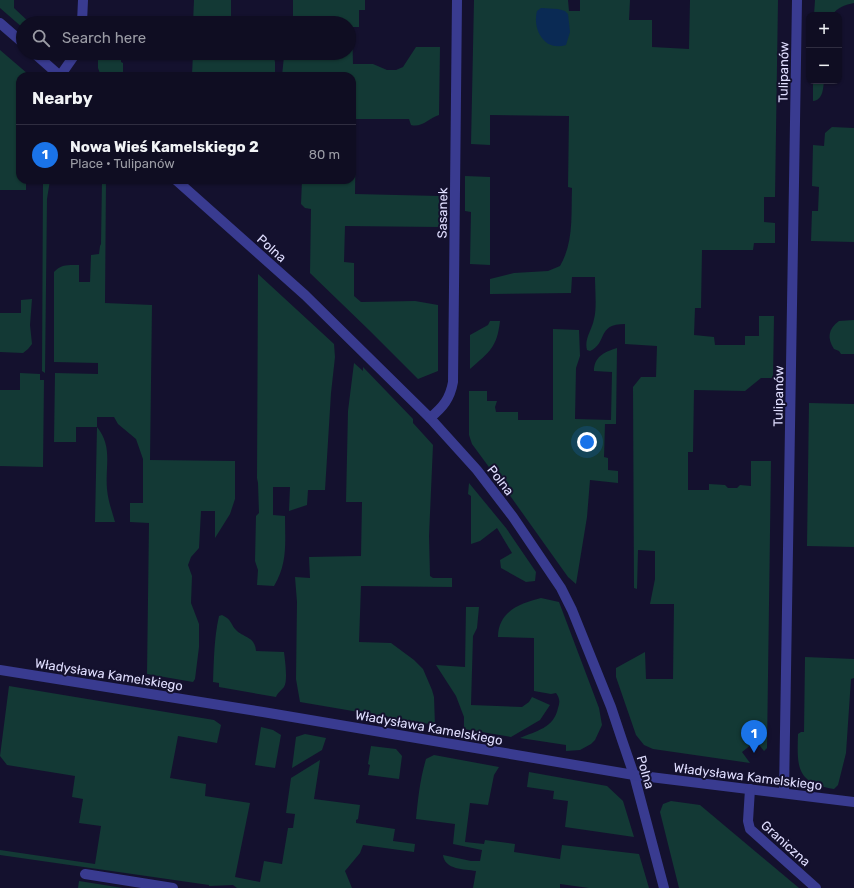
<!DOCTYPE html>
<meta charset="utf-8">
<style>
body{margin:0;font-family:Rubik,sans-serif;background:#1d1b2f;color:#f1f3f6}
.controls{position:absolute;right:12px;top:12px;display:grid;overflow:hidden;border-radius:8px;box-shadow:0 1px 3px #0004}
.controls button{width:36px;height:36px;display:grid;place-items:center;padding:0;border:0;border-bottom:1px solid #2f2d40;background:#0f0d22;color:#f1f3f6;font:20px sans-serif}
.you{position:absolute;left:587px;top:442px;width:14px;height:14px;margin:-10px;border:3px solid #fff;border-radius:50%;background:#1a73e8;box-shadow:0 0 0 6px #1a73e833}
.badge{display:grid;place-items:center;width:26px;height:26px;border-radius:50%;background:#1a73e8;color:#fff;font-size:13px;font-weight:700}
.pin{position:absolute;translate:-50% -33px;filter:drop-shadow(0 1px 2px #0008)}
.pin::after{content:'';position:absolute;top:21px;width:14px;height:12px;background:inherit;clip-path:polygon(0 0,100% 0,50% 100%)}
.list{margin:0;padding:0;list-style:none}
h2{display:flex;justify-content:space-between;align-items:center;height:52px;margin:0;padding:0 16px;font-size:17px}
h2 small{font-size:13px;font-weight:400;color:#9b9ca5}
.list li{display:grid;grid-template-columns:26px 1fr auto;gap:12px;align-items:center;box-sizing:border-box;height:60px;padding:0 16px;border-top:1px solid #2f2d40}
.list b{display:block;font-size:15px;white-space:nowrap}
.list p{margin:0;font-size:13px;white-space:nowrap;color:#9b9ca5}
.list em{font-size:13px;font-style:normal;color:#9b9ca5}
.icon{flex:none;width:22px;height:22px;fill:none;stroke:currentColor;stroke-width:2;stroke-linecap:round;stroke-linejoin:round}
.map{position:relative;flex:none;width:854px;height:888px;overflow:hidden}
.search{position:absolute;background:#0f0d22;box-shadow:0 1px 3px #0004;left:16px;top:16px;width:340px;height:44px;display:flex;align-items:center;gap:10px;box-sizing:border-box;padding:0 14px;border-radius:22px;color:#9b9ca5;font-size:15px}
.panel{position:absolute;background:#0f0d22;box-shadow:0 1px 3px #0004;left:16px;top:72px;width:340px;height:112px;border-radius:12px}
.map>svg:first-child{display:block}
.green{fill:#133935}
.water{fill:#0a2a54}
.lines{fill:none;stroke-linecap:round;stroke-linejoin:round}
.minor{stroke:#393b90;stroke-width:10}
.labels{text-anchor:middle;stroke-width:4;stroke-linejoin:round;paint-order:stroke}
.street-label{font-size:13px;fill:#e0deff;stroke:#14112e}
</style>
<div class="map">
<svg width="854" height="888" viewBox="0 0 854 888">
<rect width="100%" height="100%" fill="#14112e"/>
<g class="green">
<path d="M0,0H14V8L30,23H23V28L0,8Z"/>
<path d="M194,0H231V23H193Z"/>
<path d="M293,0H365V10H359V27H352L353,64H373L387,70H396L403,67L416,47H440L439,115C429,118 422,128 411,125L409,119H356L355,194L439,196V227L345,226L344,262L354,263V296L361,302L415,301L438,305V371L418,379L369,330L310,273L311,209L305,208L301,204L302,180H352V76H282L284,56L285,53H349V23H293Z"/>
<path d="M474,0H568L569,11H580V0H630L629,20H652V47L689,49L690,0H778L775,197H764V222L775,223V243H754L753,250H702L701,308H695L694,335L714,337L715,345H745V336H759V316H774L773,378H761L745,391L694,390L693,452H688V490H709V484L725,485L728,488H737L740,485L751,486V461H771L767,748L764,751L756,741L742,752L750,763L653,749L644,745L636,735L616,677V668L645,652L646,679H673L674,604H650L655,579V551L638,550L637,589L634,588L633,387L641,377H656L657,346L625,344V324C596,324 608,343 590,351L587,350C584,339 592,330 594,319C597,309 595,287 595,277H572L571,293L490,294V279L514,273L548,271L560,266C574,242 571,215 572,188L568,187L569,116L490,115V145L471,144Z"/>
<path d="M815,0H854V3C845,5 838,7 832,15H814Z"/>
<path d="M0,50L28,74V76H20V180H26V190H0Z"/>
<path d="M98,53H121V62L123,63V76H101L98,68Z"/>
<path d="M193,53H273L275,62V74L274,76H185L192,75Z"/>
<path d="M813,81H824C823,89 823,100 813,101Z"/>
<path d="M832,127L854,128V242L811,241L812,211H818L819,187L812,186L813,145L824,146L825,133Z"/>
<path d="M465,176L490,177V265L470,264L471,212L465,211Z"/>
<path d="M43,180H50L47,199L45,373L42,371Z"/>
<path d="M102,180H106L105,303L152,305L150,460L235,461V499L230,514L215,538V511H201L199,548L191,557L188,565L192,576L191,603L199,624V647L195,679L193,682L147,674L149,523L130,522V503H143V459L136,439L118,424L114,417H97V427C113,447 105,465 107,489C108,501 112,511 115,522H95L97,427H76V442H54L55,373L98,374V363L54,362V272C61,264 69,265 79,265V282H90L91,255L99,254L100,246L101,244Z"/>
<path d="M258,274L334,344L335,357L331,393L325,490H308L307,505L289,511L290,487H273V515L285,516C285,542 288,563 274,586L257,585L258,570L255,561L256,516L259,513L258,483L257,478Z"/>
<path d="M32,299L30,325L32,344L28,349L23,353L0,352V300V313H21V300Z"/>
<path d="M854,320V354H841L839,351L834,349C827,338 828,329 839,321Z"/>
<path d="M490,321H500C497,348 489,352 470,369V335L488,325Z"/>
<path d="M553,329L579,330L580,356L576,368L575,419L611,420L612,372L594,371C594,357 604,352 617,348L616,424H605L604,457L608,458V470L618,471V483L590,480L587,517L576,584L568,577L511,497L472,444L469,435V391H487V401H497L495,407L496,412H518V420H553Z"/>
<path d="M354,363L363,371V367L413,419V423L433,445L429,536L430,576L433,578H452V587L361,586L359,642L391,643L414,660L423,669L432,690L434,697L435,725L300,702L296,679L297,602L295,577L310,578L309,557L361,556L362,502H346L348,411Z"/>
<path d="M20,373L40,374V380H44L43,467L0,466V390H20Z"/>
<path d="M809,403L854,404V547L807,546Z"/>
<path d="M469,483L506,528L536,572L535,581L526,582L501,568L500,560L512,553L497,528L480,541L471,544V496L468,494Z"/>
<path d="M541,598L559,602L599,708L602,725L595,740L591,744L580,750L566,751V745L520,738C536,731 554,728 558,708C560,703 560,698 556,693L551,694L534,691V638L498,637C498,611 521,603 541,598Z"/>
<path d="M466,607H479L477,628L473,636L471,705L522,707L529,702L532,697L550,705L540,720L511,737L464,729V717L456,696L436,665L465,667Z"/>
<path d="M222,615C233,620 230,625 237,631C245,638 255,637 256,651L284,652C285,660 288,681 284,687C281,691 278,692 276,697L219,687V683L213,682C214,660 214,638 219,616Z"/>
<path d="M805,657L854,659V678L851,679L846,753L838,785L834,789C796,783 797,767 798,734L801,732H804Z"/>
<path d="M9,686L214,720L221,725L217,743L178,736L170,778L206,784L205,796L250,803L235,877L260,882L264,861L282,864L288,828H293L295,814L286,813L291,778L320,760L314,799L360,805L358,819L356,820V823L395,829L393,841L415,844L414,852L363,845L360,853L345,871L352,888H237L233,885L209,886V885L0,855V850L95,864L101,826L79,823L83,799L72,797L75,776L7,765L0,756Z"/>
<path d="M261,727L273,730L281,735L275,768L255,765Z"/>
<path d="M305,734L326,738L322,750L292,768L296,737Z"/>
<path d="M371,746L396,749L402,756L399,779L368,775L370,765L368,764Z"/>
<path d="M434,755L499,767L494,775L488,805L470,803L465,842L484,844L485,840L515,844L514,852L560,859L562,845L639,854L649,888H589L560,884V888H473L476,871C464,869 445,870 443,855L471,861H480L482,850L453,844L455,824L416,819C418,799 420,779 426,759Z"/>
<path d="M529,772L607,786L623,801L634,837L565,827L568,801L553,799L554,791L527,787Z"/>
<path d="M671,801L700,805L799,888H679L660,812L663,804Z"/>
<path d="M79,881L123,888H78Z"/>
</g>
<path class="water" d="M541,8L558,9L565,11L568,14L570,32L566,45C545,52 532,30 537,11Z"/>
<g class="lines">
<g class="minor">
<path d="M0,23L23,43"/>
<path d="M82,23L83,0"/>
<path d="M34,53L60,76"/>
<path d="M60,76L76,53"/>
<path d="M176,180L305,295L430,418L477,470L513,517L561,588L572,610L611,707L622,740L634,775L664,888"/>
<path d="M430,418C443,407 450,399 453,382L457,0"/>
<path d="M0,670L263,712L634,775L854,802"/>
<path d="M750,789L748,821L750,829L816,888"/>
<path d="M784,793L797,0"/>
<path d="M85,874L173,888"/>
</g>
</g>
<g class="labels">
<g class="street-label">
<text transform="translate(783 72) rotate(-89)" y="5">Tulipanów</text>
<text transform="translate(442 213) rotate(-89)" y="5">Sasanek</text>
<text transform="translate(272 248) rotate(42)" y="5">Polna</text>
<text transform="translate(778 396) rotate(-89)" y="5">Tulipanów</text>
<text transform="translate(501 480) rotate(52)" y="5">Polna</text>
<text transform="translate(109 674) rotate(9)" y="5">Władysława Kamelskiego</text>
<text transform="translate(429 727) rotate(10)" y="5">Władysława Kamelskiego</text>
<text transform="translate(646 772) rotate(74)" y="5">Polna</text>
<text transform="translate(748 776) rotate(7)" y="5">Władysława Kamelskiego</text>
<text transform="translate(786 843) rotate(42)" y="5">Graniczna</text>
</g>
</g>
</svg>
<div class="controls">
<button>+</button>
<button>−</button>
</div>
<div class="you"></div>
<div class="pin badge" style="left:754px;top:753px">1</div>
<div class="search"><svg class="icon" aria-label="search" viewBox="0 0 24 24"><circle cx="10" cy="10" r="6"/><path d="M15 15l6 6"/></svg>Search here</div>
<section class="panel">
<h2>Nearby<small></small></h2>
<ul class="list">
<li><span class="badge">1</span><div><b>Nowa Wieś Kamelskiego 2</b><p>Place · Tulipanów</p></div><em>80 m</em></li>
</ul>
</section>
</div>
